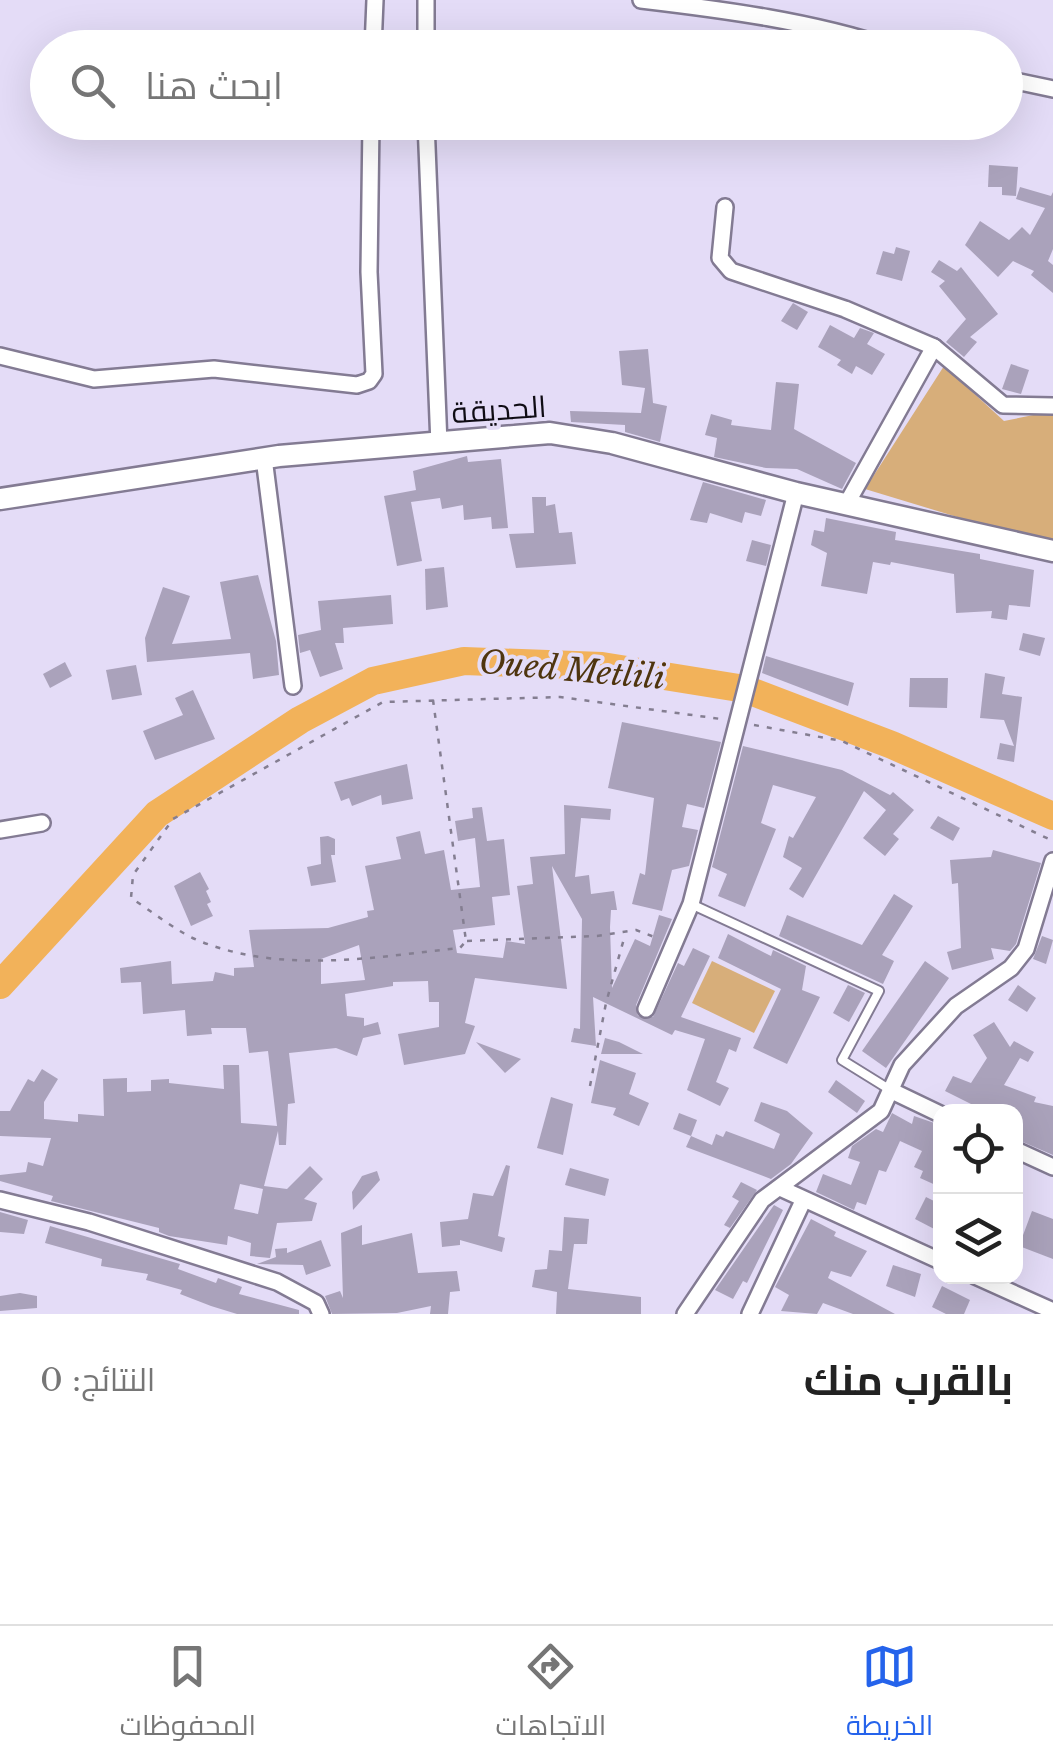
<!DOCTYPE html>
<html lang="ar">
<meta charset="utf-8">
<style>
body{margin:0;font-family:"Libre Baskerville",Cairo,serif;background:#f2f2f2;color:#222;direction:rtl}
.controls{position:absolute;right:30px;bottom:30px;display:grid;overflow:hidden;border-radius:20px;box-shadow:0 10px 40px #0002}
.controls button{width:90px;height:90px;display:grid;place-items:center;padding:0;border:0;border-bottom:2px solid #e0e0e0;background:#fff;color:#222;font:50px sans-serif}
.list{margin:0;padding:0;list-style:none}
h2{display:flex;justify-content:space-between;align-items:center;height:130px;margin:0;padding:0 40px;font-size:42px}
h2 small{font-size:32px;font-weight:400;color:#767676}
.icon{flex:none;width:55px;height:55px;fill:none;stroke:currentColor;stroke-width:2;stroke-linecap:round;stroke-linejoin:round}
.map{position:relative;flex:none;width:1053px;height:1314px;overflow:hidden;direction:ltr}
.search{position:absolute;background:#fff;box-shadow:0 10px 40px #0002;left:30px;right:30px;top:30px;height:110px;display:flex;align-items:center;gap:25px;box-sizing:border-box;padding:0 35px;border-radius:55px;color:#767676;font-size:38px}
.sheet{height:310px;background:#fff}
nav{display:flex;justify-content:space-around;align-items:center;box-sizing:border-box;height:140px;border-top:2px solid #e0e0e0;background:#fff;font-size:28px;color:#767676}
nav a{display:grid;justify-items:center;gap:5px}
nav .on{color:#2563eb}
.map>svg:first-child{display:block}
.green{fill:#d7ae7a}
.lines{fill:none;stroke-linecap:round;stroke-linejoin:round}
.river{stroke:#f2b25a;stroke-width:28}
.building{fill:#aaa2bb;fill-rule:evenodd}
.lane-casing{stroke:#837b93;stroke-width:12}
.street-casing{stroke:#837b93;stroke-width:20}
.secondary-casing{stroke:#837b93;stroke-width:25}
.path{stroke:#847e91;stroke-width:2.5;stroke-dasharray:5 8;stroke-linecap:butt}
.lane{stroke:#fff;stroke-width:8}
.street{stroke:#fff;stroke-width:15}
.secondary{stroke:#fff;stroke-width:20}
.labels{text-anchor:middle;stroke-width:8;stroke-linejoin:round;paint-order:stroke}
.street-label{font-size:30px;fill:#0f0c14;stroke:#e4dcf7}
.water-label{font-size:32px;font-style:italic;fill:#4f350f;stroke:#e4dcf7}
</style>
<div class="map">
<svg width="1053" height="1314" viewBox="0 0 1053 1314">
<rect width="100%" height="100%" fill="#e4dcf7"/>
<g class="green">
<path d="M944,366L1004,421L1053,411V546L865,489Z"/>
<path d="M712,961L775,991L754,1033L692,1003Z"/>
</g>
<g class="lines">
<path class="river" d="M0,985L157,814L300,720L373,681L464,661L602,666L745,689L892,745L1053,816"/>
</g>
<g class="building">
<path d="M989,165L1018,167L1016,196L1002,195V187H988Z"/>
<path d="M1020,187L1051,196L1053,192V249L1048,261L1053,265V293L1031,275L1034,271L1013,261L998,277L965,245L980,221L1009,240L1022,227L1030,235L1045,208L1016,199Z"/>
<path d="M896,247L910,251L902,281L876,274L883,251L894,254Z"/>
<path d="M939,260L957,271L961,267L998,314L970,337L977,342L964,357L946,342L966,319L939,286L945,281L931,272Z"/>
<path d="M793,303L808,312L797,330L781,321Z"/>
<path d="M830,325L854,338L860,328L874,333L867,344L885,354L872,375L856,366L852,374L837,365L841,360L818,347Z"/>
<path d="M648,349L653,403L667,406L660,442L625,432V425L571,422L570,411L641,413L645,388L622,385L619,351Z"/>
<path d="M1011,364L1029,370L1021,394L1002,389Z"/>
<path d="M776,382L799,384L794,429L856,463L842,489L797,469L766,468L714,457L717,438L705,435L711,414L732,420L731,425L771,430Z"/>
<path d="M467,456L468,462L501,459L508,528L492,529L491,517L464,520L463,505L442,509L440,498L411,502L422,561L397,566L384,496L416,490L413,471Z"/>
<path d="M703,482L766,500L761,516L745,512L742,523L710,513L707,523L690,520Z"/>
<path d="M532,497H546V506L555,504L559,533L572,532L576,564L516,568L509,534L534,533Z"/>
<path d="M826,518L896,532L895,540L980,554V559L1034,570L1030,607L1009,605L1007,620L991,618L992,611L956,613L954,574L891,562L890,565L873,562L867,594L821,586L827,553L811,545L814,530L824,532Z"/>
<path d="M752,540L771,545L766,566L746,561Z"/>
<path d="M444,567L448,607L426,610L425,569Z"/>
<path d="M258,575L276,641L279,675L253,679L250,653L147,662L145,638L163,587L190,596L172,644L231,639L220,582Z"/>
<path d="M391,595L393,624L343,628L344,643H335L343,669L320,677L310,650L300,653L298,635L321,630L318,601Z"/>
<path d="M1023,633L1045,638L1040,656L1019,650Z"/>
<path d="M766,656L854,683L848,706L762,673Z"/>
<path d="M65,662L72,676L50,688L43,674Z"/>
<path d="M136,665L142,695L112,700L106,670Z"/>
<path d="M985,673L1005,677L1002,694L1022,697L1014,762L997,759L1000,743L1014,746L1004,720L980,718Z"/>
<path d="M910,678H948L947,708L909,707Z"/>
<path d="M193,690L215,739L155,760L143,731L183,715L175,698Z"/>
<path d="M622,722L721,742L704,808L687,804L682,827L698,830L689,866L672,870L662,911L632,904L640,873L645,875L654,798L608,788Z"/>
<path d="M743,746L842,770L890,795L893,792L914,810L893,834L899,839L885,856L863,838L886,810L864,791L803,898L789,889L802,868L783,857L789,836L793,838L816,797L773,785L761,823L776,829L745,907L718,896L727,874L712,867Z"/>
<path d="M407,764L413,799L382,805L381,795L352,806L349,798L341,801L334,782Z"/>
<path d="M564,805L611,809L610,820L581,818L575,877L589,875L591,894L614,891L617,910H611L610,927L612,988L635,939L650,946L659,915L672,919L636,1005L638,1016L653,1017L678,963L684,966L693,948L710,956L681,1017L741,1038L736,1052L729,1049L716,1082L729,1088L720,1106L687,1090L705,1039L675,1030L672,1035L593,997L596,1046L571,1042L574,1028L580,1029L582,919L552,866L567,989L475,978L465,1023L475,1026L465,1054L404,1065L398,1034L439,1027V1002H429L428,981L393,982V986L345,994L347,1016L364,1018V1026L378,1022L381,1034L363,1038L357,1056L336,1048L289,1053L295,1103L288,1104L286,1145H279L278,1131L264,1186L287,1189L310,1166L323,1179L304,1199L317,1203L312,1221L277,1223L270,1258L250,1256L251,1243L228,1236L227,1245L169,1236L159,1232V1228L51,1201L53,1196L0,1181V1175L26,1172L28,1162L43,1166L51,1138L0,1136V1111H10L28,1079L34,1082L42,1069L58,1079L44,1102V1119L78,1122V1114L104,1116L103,1079L127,1078V1092L151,1091V1080L169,1079V1083L224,1089L223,1065H239L241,1123L277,1126L268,1051L249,1053L246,1028H211L212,1034L187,1036L185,1010L143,1014L141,982L121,983L120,968L171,961L172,984L213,981L215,972L234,976V968L254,967L249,930L328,928L368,917L367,911L374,910L365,866L401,859L396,837L420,831L425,854L444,850L451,890L480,887L475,838L458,841L455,821L473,818L472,808L482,807L487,841L504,839L510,895L492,897L495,925L453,930L457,953L503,958L506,941L525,944L517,886L533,884L530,857L565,854ZM359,945L365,980L321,984V959ZM240,1184L263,1189L258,1214L234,1209Z"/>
<path d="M938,816L960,828L953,841L930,828Z"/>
<path d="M328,836L335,839V855H331L336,882L311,886L307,867L321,864L320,837Z"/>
<path d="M993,850L1041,863L1016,944L1010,951L991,948L994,959L952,970L947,952L961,948L958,883L952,884L950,860L991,857Z"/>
<path d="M200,872L209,889L206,891L211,902L207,904L213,916L191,926L174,886Z"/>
<path d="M894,894L913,906L882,955L894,961L883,984L779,936L787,915L862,945Z"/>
<path d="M728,934L771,956L773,950L806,966L802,990L820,997L787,1064L753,1048L781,989L718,958Z"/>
<path d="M1042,936L1053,940L1046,964L1033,959Z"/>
<path d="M925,961L949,978L886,1068L862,1051Z"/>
<path d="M848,985L865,993L849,1022L833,1013Z"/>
<path d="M1018,985L1036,998L1027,1012L1008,1000Z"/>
<path d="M994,1022L1010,1047L1014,1041L1034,1052L1028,1062L1020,1058L1004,1085L1036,1097L1034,1102L1053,1106V1155L1016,1139V1112H970L973,1105L945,1091L953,1076L971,1083L987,1058L973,1035Z"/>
<path d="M605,1038L619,1042L643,1054H601Z"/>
<path d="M476,1042L521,1059L505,1073Z"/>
<path d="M600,1060L636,1073L629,1094L649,1103L639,1126L613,1115L616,1108L591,1103Z"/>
<path d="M836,1080L865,1101L857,1113L828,1092Z"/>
<path d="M551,1097L573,1104L563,1155L537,1148Z"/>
<path d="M761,1102L787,1111L813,1133L791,1164L771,1179L686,1147L691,1136L712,1145L716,1134L723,1137L726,1131L774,1149L780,1134L754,1121Z"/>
<path d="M679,1113L697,1120L691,1136L673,1129Z"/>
<path d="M892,1113L912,1124L914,1116L940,1125V1187L920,1178L923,1171L914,1167L922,1151L900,1141L886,1172L879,1170L866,1205L857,1202L854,1210L816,1192L823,1174L851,1185L860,1162L848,1158L852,1146L876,1129L883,1132Z"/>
<path d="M506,1165L510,1166L498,1236L505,1238L502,1252L460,1240V1245L442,1247L440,1222L468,1219L473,1193L493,1196Z"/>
<path d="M570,1168L609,1179L605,1196L565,1185Z"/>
<path d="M377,1171L380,1180L353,1210L352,1192L362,1176Z"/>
<path d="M741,1182L757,1190L730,1228L724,1225L739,1201L732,1197Z"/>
<path d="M926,1197L940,1204V1232L915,1219Z"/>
<path d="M774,1205L783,1210L747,1283L743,1281L733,1299L715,1290Z"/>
<path d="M1032,1211L1053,1219V1259L1019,1246Z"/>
<path d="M0,1212L28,1220L24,1234L0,1232Z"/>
<path d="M564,1217L589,1219L587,1244H574L568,1289L641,1297V1314H556L557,1292L532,1287L535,1270L547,1269L549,1250L562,1251Z"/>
<path d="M811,1219L836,1232L834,1236L867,1251L851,1277L831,1271L828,1278L895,1314H853L823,1303L817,1314L781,1311L789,1295L775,1287Z"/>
<path d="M362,1225V1245L412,1233L418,1273L457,1271L460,1291L450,1292L448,1314H430L431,1306L397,1313L332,1314L325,1296L340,1291L343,1298L341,1233Z"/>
<path d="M50,1226L180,1264L178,1269L216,1283L218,1278L242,1287L239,1294L299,1310V1314H237L211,1306L180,1294L182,1290L146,1280L148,1274L101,1266L102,1259L45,1243Z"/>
<path d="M321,1240L331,1266L306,1275L303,1265L257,1264L276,1257L275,1249L287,1248V1253Z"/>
<path d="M893,1265L921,1274L915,1297L886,1286Z"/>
<path d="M942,1286L970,1300L964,1314H946L932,1307Z"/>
<path d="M20,1293L37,1296V1308L0,1311V1296Z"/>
</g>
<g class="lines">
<g class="lane-casing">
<path id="lane" d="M691,904L879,991L842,1060L892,1091"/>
</g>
<g class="street-casing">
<g id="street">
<path d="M426,0V48"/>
<path d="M641,0C726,10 810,21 892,48"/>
<path d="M373,48L375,0"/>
<path d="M1006,79L1053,89"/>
<path d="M426,122L439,444"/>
<path d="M725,207L720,258L731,271L845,309L934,347L846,505"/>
<path d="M934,347L1003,405L1053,406"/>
<path d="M0,356L94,379L214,369L357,385L369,381L374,374L369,272L371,122"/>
<path d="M264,458L293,686"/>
<path d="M0,830L42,823"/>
<path d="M646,1009L691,904L796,493"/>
<path d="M892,1091L940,1114"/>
<path d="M1016,1150L1053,1167"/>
<path d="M780,1188L940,1261"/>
<path d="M0,1200L89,1222L277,1282L316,1303L321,1314"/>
<path d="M975,1276L1053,1311"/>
<path d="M685,1314L762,1200L881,1111L902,1065L956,1006L1011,968L1026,949L1053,861"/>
<path d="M750,1314L803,1201"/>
</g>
</g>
<g class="secondary-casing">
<path id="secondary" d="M0,499L279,456L550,433L612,443L796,493L1053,551"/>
</g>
<g class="path">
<path d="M433,700L466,941L460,948C375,957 285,974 202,942C178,933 153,912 131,898L133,875L173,819L383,702L560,697L721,719"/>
<path d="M754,725L842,741L1053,841"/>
<path d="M467,941L597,936L636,930L657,938"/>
<path d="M590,1086L606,1003L625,935"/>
</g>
<use href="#lane" class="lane"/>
<use href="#street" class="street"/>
<use href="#secondary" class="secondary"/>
</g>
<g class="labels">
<g class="street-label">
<text transform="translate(499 410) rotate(-4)" y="10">الحديقة</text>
</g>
<g class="water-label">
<text transform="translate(572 670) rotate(5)" y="11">Oued Metlili</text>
</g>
</g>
</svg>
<div class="controls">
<button><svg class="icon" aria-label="locate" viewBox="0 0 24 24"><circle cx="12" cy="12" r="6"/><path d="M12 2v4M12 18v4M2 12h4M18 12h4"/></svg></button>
<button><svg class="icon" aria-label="layers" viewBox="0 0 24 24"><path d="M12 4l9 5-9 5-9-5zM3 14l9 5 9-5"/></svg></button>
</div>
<div class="search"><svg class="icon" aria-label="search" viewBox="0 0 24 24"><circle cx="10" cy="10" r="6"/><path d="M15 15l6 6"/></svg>ابحث هنا</div>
</div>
<section class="sheet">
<h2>بالقرب منك<small>النتائج: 0</small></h2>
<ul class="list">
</ul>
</section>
<nav>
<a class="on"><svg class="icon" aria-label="map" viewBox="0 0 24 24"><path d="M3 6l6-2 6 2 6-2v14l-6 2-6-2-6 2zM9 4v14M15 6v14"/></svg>الخريطة</a>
<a><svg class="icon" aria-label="directions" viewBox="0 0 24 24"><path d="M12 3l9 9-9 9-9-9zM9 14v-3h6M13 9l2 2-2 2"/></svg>الاتجاهات</a>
<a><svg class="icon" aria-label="saved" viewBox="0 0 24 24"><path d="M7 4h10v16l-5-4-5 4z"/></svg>المحفوظات</a>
</nav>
